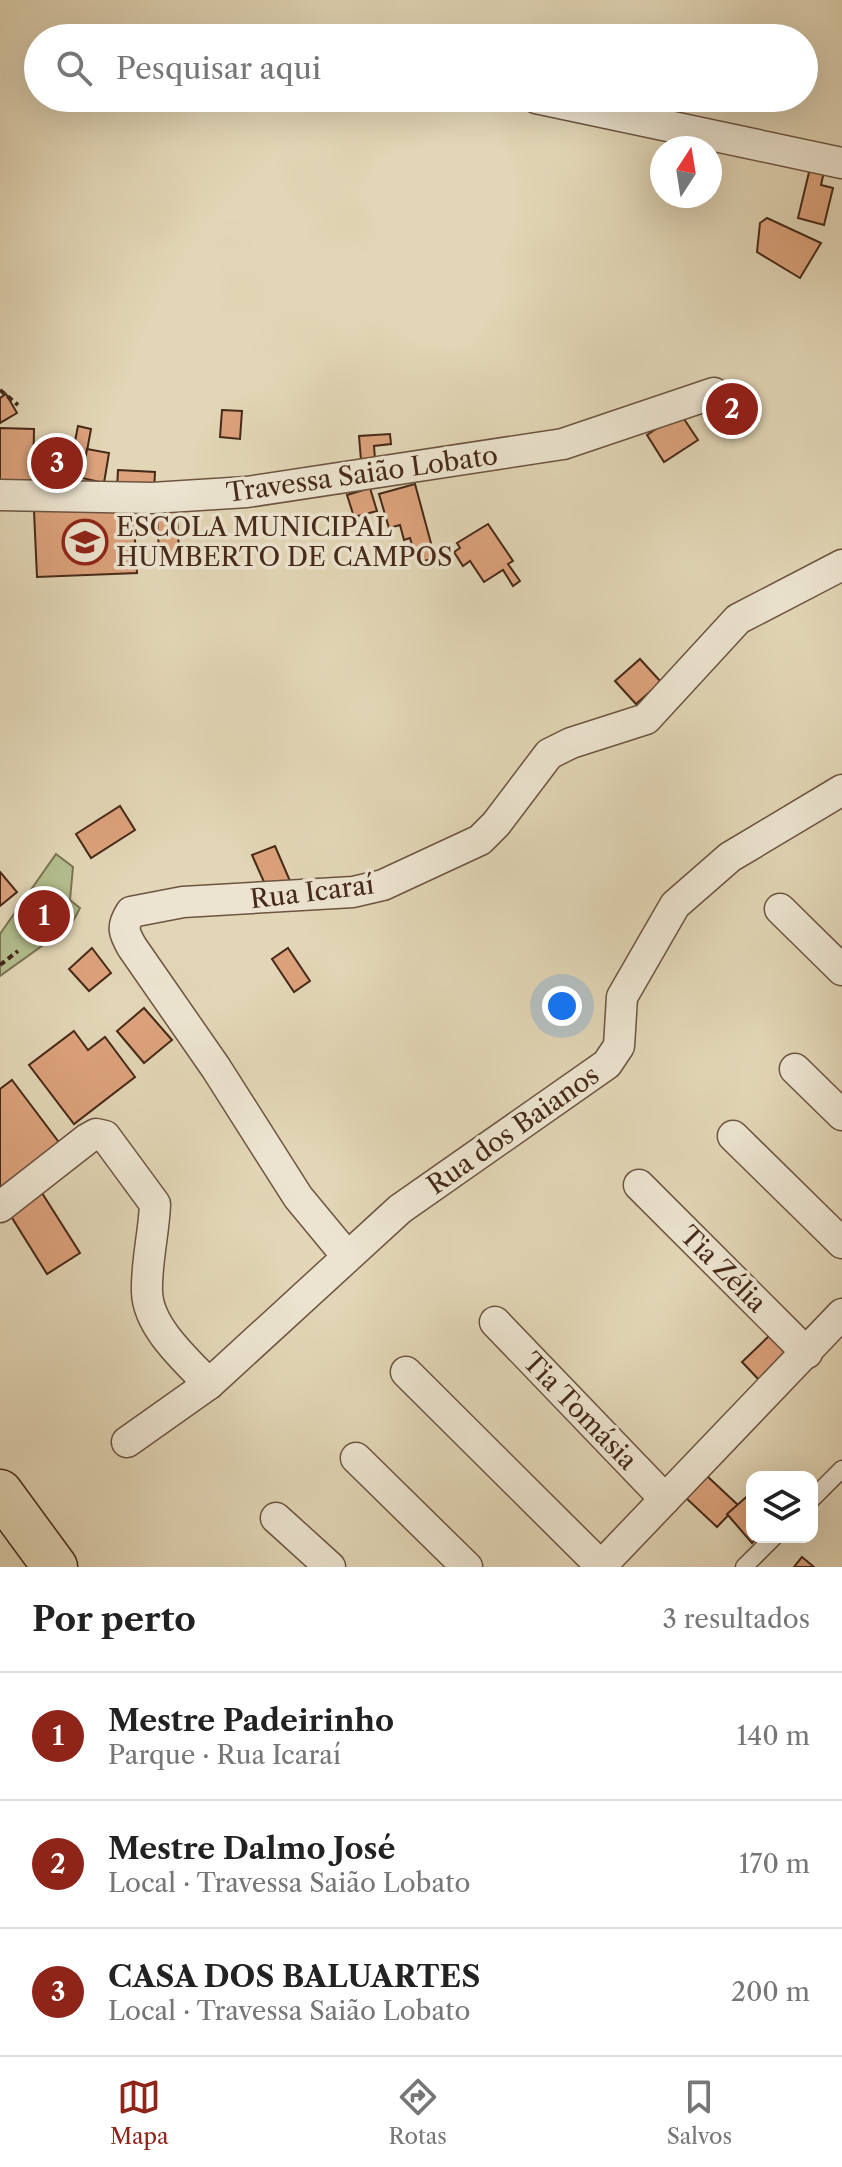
<!DOCTYPE html>
<html lang="pt">
<meta charset="utf-8">
<style>
body{margin:0;font-family:"Libre Caslon Text",serif;background:#f2f2f2;color:#222}
.controls{position:absolute;right:24px;bottom:24px;display:grid;overflow:hidden;border-radius:16px;box-shadow:0 8px 32px #0002}
.controls button{width:72px;height:72px;display:grid;place-items:center;padding:0;border:0;border-bottom:2px solid #e0e0e0;background:#fff;color:#222;font:40px sans-serif}
.compass{position:absolute;left:650px;top:136px;width:72px;height:72px;border-radius:50%;background:#fff;box-shadow:0 8px 32px #0002;rotate:12deg}
.you{position:absolute;left:562px;top:1006px;width:28px;height:28px;margin:-20px;border:6px solid #fff;border-radius:50%;background:#1a73e8;box-shadow:0 0 0 12px #1a73e833}
.badge{display:grid;place-items:center;width:52px;height:52px;border-radius:50%;background:#8f2418;color:#fff;font-size:26px;font-weight:700}
.pin{position:absolute;translate:-50% -50%;border:4px solid #fff;box-shadow:0 2px 8px #0006}
.list{margin:0;padding:0;list-style:none}
h2{display:flex;justify-content:space-between;align-items:center;height:104px;margin:0;padding:0 32px;font-size:34px}
h2 small{font-size:26px;font-weight:400;color:#767676}
.list li{display:grid;grid-template-columns:52px 1fr auto;gap:24px;align-items:center;box-sizing:border-box;height:128px;padding:0 32px;border-top:2px solid #e0e0e0}
.list b{display:block;font-size:30px;white-space:nowrap}
.list p{margin:0;font-size:26px;white-space:nowrap;color:#767676}
.list em{font-size:26px;font-style:normal;color:#767676}
.icon{flex:none;width:44px;height:44px;fill:none;stroke:currentColor;stroke-width:2;stroke-linecap:round;stroke-linejoin:round}
.map{position:relative;flex:none;width:842px;height:1567px;overflow:hidden}
.search{position:absolute;background:#fff;box-shadow:0 8px 32px #0002;left:24px;right:24px;top:24px;height:88px;display:flex;align-items:center;gap:20px;box-sizing:border-box;padding:0 28px;border-radius:44px;color:#767676;font-size:30px}
.sheet{height:488px;background:#fff}
nav{display:flex;justify-content:space-around;align-items:center;box-sizing:border-box;height:112px;border-top:2px solid #e0e0e0;background:#fff;font-size:22px;color:#767676}
nav a{display:grid;justify-items:center;gap:4px}
nav .on{color:#8f2418}
.map>svg:first-child{display:block}
.green{fill:#b3be8e;stroke:#7c7453;stroke-width:2}
.building{fill:#dca27c;stroke:#462918;stroke-width:2}
.lines{fill:none;stroke-linecap:round;stroke-linejoin:round}
.lane-casing{stroke:#6d5440;stroke-width:19}
.street-casing{stroke:#6d5440;stroke-width:33}
.primary-casing{stroke:#462918;stroke-width:47}
.path{stroke:#462918;stroke-width:4;stroke-dasharray:6 4;stroke-linecap:butt}
.lane{stroke:#ece4d0;stroke-width:16}
.street{stroke:#ece4d0;stroke-width:30}
.primary{stroke:#e2d6b6;stroke-width:44}
.labels{text-anchor:middle;stroke-width:7;stroke-linejoin:round;paint-order:stroke}
.street-label{font-size:26px;fill:#462918;stroke:#ece4d0}
.poi-label{font-size:26px;fill:#462918;stroke:#ece4d0;text-anchor:start}
</style>
<div class="map">
<svg width="842" height="1567" viewBox="0 0 842 1567">
<rect width="100%" height="100%" fill="#e2d6b6"/>
<filter id="stains"><feTurbulence type="fractalNoise" baseFrequency=".0025" numOctaves="4"/><feColorMatrix values="0 0 0 0 .2 0 0 0 0 .09 0 0 0 0 .02 0 0 0 .5 -.17"/></filter>
<radialGradient id="worn" r=".72"><stop offset=".6" stop-color="#630" stop-opacity="0"/><stop offset="1" stop-color="#630" stop-opacity=".3"/></radialGradient>
<path class="green" d="M56,854L73,867L70,900L80,908L71,925L0,976V934Z"/>
<g class="building">
<path d="M811,164L825,167L821,185L833,188L824,225L798,218Z"/>
<path d="M767,218L821,243L800,278L757,252L760,223Z"/>
<path d="M6,394L17,413L0,423V398Z"/>
<path d="M222,410L242,411L240,439L220,437Z"/>
<path d="M680,413L698,440L664,462L647,435Z"/>
<path d="M78,426L91,429L82,478L68,476Z"/>
<path d="M0,428L34,429L33,493L0,492Z"/>
<path d="M390,434L391,444L374,446L375,459L361,460L359,436Z"/>
<path d="M47,447L72,450L67,489L42,486Z"/>
<path d="M87,449L109,453L104,483L82,478Z"/>
<path d="M118,470L155,472L154,491L117,489Z"/>
<path d="M415,484L435,558L417,563L410,538L404,540L400,525L389,528L379,494Z"/>
<path d="M370,488L377,511L354,517L347,495Z"/>
<path d="M133,506L137,573L37,577L34,511Z"/>
<path d="M177,518L180,564L160,565L157,519Z"/>
<path d="M488,524L513,561L508,564L520,581L513,586L503,570L484,582L470,561L463,566L454,552L460,548L457,543Z"/>
<path d="M640,659L661,682L636,704L615,681Z"/>
<path d="M120,806L135,830L91,858L76,834Z"/>
<path d="M275,846L290,881L268,891L252,855Z"/>
<path d="M0,872L17,892L0,906Z"/>
<path d="M92,948L111,973L89,991L69,969Z"/>
<path d="M288,948L310,981L294,992L272,959Z"/>
<path d="M144,1008L172,1040L144,1063L117,1031Z"/>
<path d="M74,1031L88,1050L105,1037L135,1077L74,1124L29,1065Z"/>
<path d="M12,1080L61,1145L0,1191V1089Z"/>
<path d="M42,1193L80,1253L47,1274L9,1213Z"/>
<path d="M770,1335L790,1354L761,1382L742,1362Z"/>
<path d="M707,1476L738,1505L717,1527L686,1498Z"/>
<path d="M752,1492V1537H758L752,1543L727,1514Z"/>
<path d="M802,1557L814,1567H794Z"/>
</g>
<g class="lines">
<g class="lane-casing">
<g id="lane">
<path d="M812,1499L842,1469"/>
<path d="M744,1567L774,1537"/>
</g>
</g>
<g class="street-casing">
<g id="street">
<path d="M536,98L842,163"/>
<path d="M0,495L152,498L247,492L563,444L714,393"/>
<path d="M780,909L842,970"/>
<path d="M795,1069L842,1115"/>
<path d="M733,1136L842,1243"/>
<path d="M639,1185L807,1353"/>
<path d="M0,1207L87,1139L96,1134L105,1136L155,1204C154,1233 146,1263 147,1292C148,1327 186,1360 209,1384"/>
<path d="M346,1255L298,1197L216,1068L132,947C124,933 121,927 131,912L183,902L353,892L383,885L480,840L496,824L549,754L571,743L646,719L738,619L842,565"/>
<path d="M495,1322L665,1499"/>
<path d="M406,1372L601,1566"/>
<path d="M127,1442L209,1384L400,1209L607,1064L619,1046L622,997L675,905L730,857L842,790"/>
<path d="M356,1458L467,1567"/>
<path d="M276,1518L330,1567"/>
<path d="M600,1567L842,1314"/>
</g>
</g>
<g class="primary-casing">
<path id="primary" d="M0,1492L55,1567"/>
</g>
<g class="path">
<path d="M0,390L18,405"/>
<path d="M0,965L18,951"/>
</g>
<use href="#lane" class="lane"/>
<use href="#street" class="street"/>
<use href="#primary" class="primary"/>
</g>
<defs>
<g id="school-ring" transform="scale(2.3)"><circle r="9.5" fill="#ece4d0" stroke="#8f2418" stroke-width="1.5"/><path d="M0-5L7-2L0 1L-7-2ZM-4 1L0 2.5L4 1V4Q0 6-4 4Z" fill="#8f2418"/></g>
</defs>
<g fill-rule="evenodd">
<use href="#school-ring" x="85" y="542"/>
</g>
<g class="labels">
<g class="street-label">
<text transform="translate(362 474) rotate(-8)" y="9">Travessa Saião Lobato</text>
<text transform="translate(312 892) rotate(-7)" y="9">Rua Icaraí</text>
<text transform="translate(513 1130) rotate(-35)" y="9">Rua dos Baianos</text>
<text transform="translate(723 1269) rotate(45)" y="9">Tia Zélia</text>
<text transform="translate(580 1411) rotate(46)" y="9">Tia Tomásia</text>
</g>
<g class="poi-label">
<text x="116" y="536">ESCOLA MUNICIPAL<tspan x="116" dy="30">HUMBERTO DE CAMPOS</tspan></text>
</g>
</g>
<rect width="100%" height="100%" filter="url(#stains)"/>
<rect width="100%" height="100%" fill="url(#worn)"/>
</svg>
<div class="controls">
<button><svg class="icon" aria-label="layers" viewBox="0 0 24 24"><path d="M12 4l9 5-9 5-9-5zM3 14l9 5 9-5"/></svg></button>
</div>
<svg class="compass" viewBox="-18 -18 36 36"><path d="M0-13l5 13h-10z" fill="#e53935"/><path d="M0 13l5-13h-10z" fill="#767676"/></svg>
<div class="you"></div>
<div class="pin badge" style="left:44px;top:916px">1</div>
<div class="pin badge" style="left:732px;top:409px">2</div>
<div class="pin badge" style="left:57px;top:463px">3</div>
<div class="search"><svg class="icon" aria-label="search" viewBox="0 0 24 24"><circle cx="10" cy="10" r="6"/><path d="M15 15l6 6"/></svg>Pesquisar aqui</div>
</div>
<section class="sheet">
<h2>Por perto<small>3 resultados</small></h2>
<ul class="list">
<li><span class="badge">1</span><div><b>Mestre Padeirinho</b><p>Parque · Rua Icaraí</p></div><em>140 m</em></li>
<li><span class="badge">2</span><div><b>Mestre Dalmo José</b><p>Local · Travessa Saião Lobato</p></div><em>170 m</em></li>
<li><span class="badge">3</span><div><b>CASA DOS BALUARTES</b><p>Local · Travessa Saião Lobato</p></div><em>200 m</em></li>
</ul>
</section>
<nav>
<a class="on"><svg class="icon" aria-label="map" viewBox="0 0 24 24"><path d="M3 6l6-2 6 2 6-2v14l-6 2-6-2-6 2zM9 4v14M15 6v14"/></svg>Mapa</a>
<a><svg class="icon" aria-label="directions" viewBox="0 0 24 24"><path d="M12 3l9 9-9 9-9-9zM9 14v-3h6M13 9l2 2-2 2"/></svg>Rotas</a>
<a><svg class="icon" aria-label="saved" viewBox="0 0 24 24"><path d="M7 4h10v16l-5-4-5 4z"/></svg>Salvos</a>
</nav>
